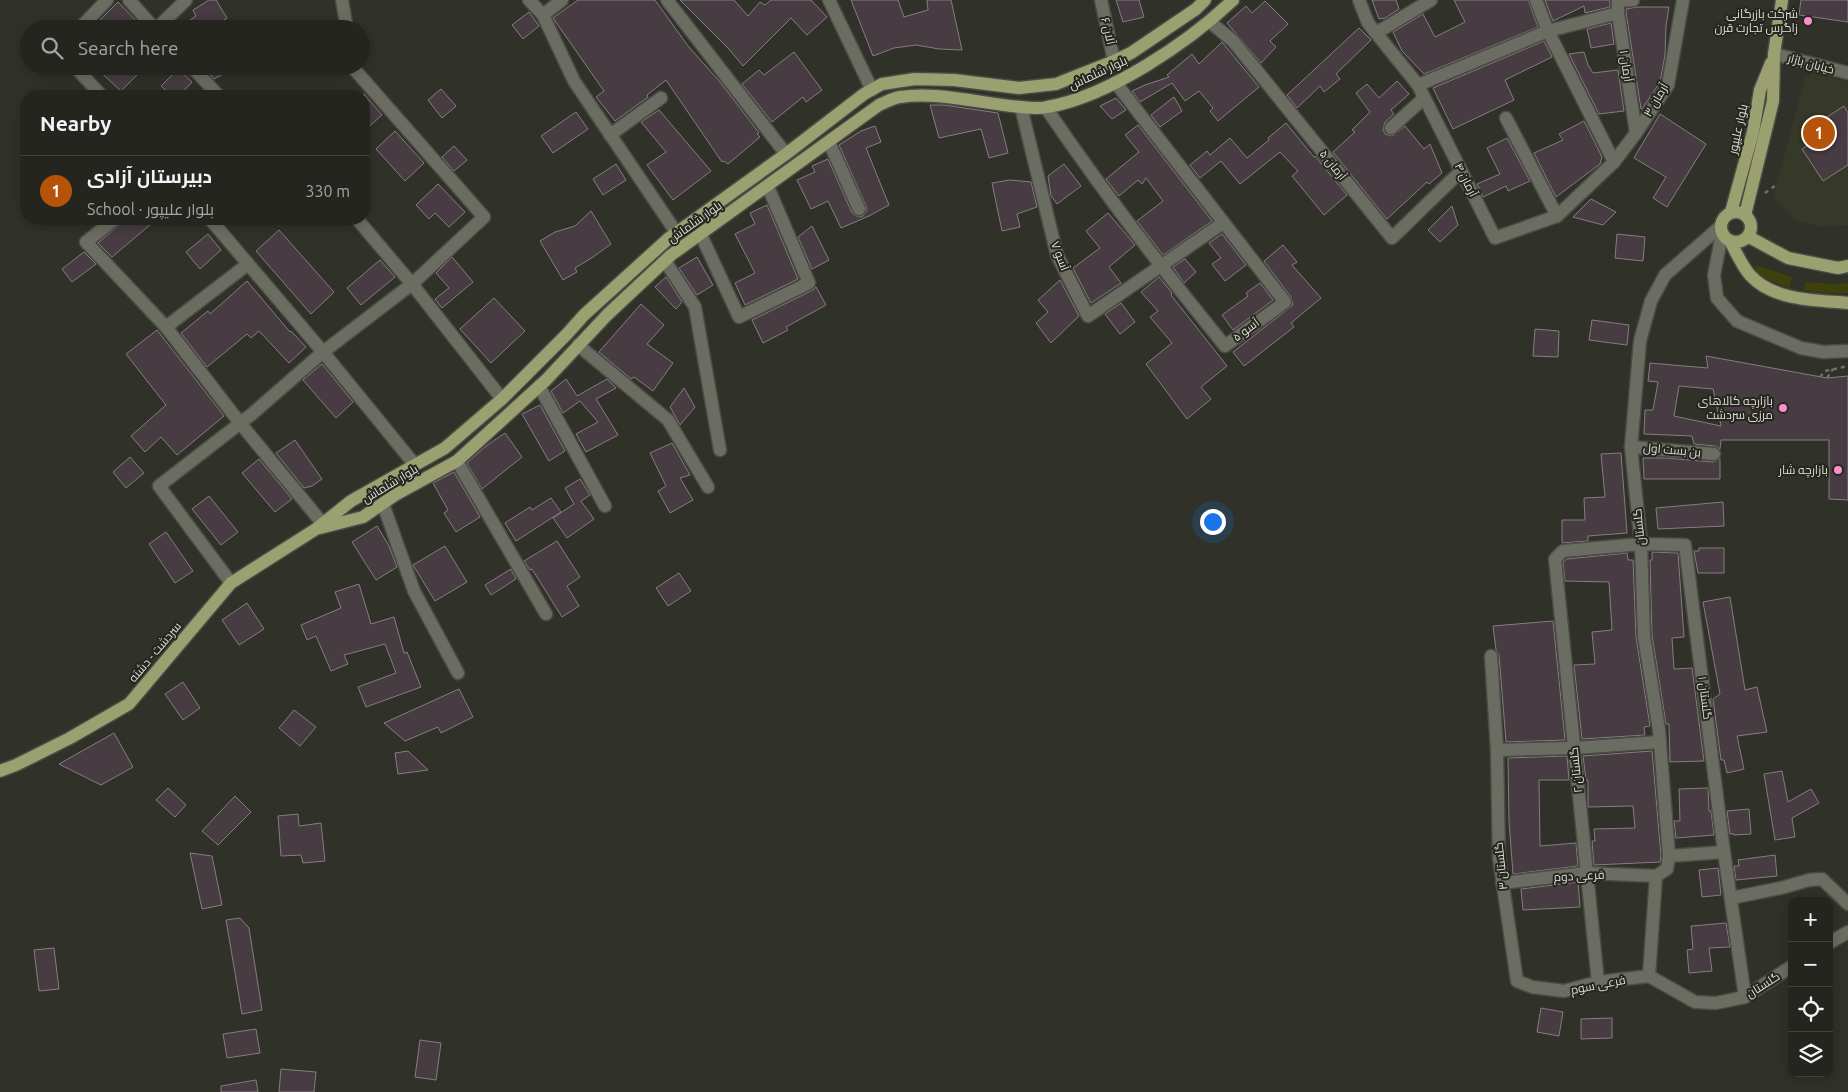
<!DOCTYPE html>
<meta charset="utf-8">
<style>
body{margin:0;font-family:Ubuntu,Cairo,sans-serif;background:#30312b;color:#f1f3f6}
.controls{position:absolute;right:15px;bottom:15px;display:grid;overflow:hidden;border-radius:10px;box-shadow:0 2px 12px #0003}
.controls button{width:45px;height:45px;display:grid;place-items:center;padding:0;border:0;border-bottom:1px solid #41423c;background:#24251e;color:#f1f3f6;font:25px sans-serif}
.you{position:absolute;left:1212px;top:521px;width:18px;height:18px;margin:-12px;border:4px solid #fff;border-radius:50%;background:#1a73e8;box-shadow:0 0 0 8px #1a73e833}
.badge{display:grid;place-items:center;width:32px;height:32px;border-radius:50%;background:#b45309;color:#fff;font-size:16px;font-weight:700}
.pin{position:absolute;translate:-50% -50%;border:2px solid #fff;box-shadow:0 1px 5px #0006}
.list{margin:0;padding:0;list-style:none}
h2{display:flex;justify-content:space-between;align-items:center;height:65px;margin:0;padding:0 20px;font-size:21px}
h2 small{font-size:16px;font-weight:400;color:#a3a5a4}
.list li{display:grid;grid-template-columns:32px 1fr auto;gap:15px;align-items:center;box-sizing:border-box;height:70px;padding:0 20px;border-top:1px solid #41423c}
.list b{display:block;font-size:19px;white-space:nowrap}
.list p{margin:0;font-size:16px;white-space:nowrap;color:#a3a5a4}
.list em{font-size:16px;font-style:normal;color:#a3a5a4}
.icon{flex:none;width:28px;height:28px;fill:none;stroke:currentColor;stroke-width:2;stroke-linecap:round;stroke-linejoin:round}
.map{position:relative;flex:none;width:1848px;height:1092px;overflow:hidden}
.search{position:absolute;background:#24251e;box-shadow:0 2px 12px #0003;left:20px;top:20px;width:350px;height:55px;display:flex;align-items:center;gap:12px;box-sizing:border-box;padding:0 18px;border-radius:28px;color:#a3a5a4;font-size:19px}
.panel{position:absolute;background:#24251e;box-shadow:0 2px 12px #0003;left:20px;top:90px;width:350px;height:135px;border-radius:20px}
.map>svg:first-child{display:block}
.built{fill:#363828}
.green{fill:#3e410c}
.building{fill:#463c41;stroke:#877c82;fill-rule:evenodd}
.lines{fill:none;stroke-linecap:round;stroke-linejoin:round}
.minor-casing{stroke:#4b4c45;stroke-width:15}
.major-casing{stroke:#4b4c45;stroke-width:15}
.path{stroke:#707169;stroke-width:2.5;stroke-dasharray:4 4;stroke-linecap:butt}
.minor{stroke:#6b6d62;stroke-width:12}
.major{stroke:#9ba070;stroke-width:12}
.poi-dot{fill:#f890cb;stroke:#26271e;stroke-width:2}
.labels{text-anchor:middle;stroke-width:4;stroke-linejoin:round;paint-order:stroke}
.poi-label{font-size:12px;fill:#dedfd9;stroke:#26271e;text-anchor:end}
.street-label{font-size:12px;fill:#dedfd9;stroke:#26271e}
</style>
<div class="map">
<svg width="1848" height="1092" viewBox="0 0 1848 1092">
<rect width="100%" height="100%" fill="#303128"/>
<path class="built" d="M1812,73L1848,82V225L1819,227L1794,219L1773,198L1805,78Z"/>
<g class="green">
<path d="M1756,265L1792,277L1789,288L1755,274Z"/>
<path d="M1805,282L1833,284L1848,283V293H1827L1804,290Z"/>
</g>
<g class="building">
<path d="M209,0H216L227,18L209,29H177L196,16L193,10Z"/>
<path d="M578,0H655L688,46L720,82L759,133L757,134L760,137L728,164L724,161L722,162L666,80L647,95L648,97L615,121L596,97L604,91L553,18Z"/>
<path d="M680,0H734L748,16L760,2L765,5L771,0H811L827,17L807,35L791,18L743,66L728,48Z"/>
<path d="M851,0H898L904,17L928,10L927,0H951L962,50L939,49L916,45L894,48L873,56Z"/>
<path d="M1116,0H1139L1144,17L1123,22Z"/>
<path d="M1372,0H1396L1399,9L1385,18L1379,19Z"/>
<path d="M1454,0H1528L1538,27L1424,74L1402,51L1393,32L1423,14L1435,37L1465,22Z"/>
<path d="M1545,0H1610V7L1585,13L1584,6L1553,21Z"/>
<path d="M1801,0H1848V22L1799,15Z"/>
<path d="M1265,1L1288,24L1270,41L1276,47L1261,63L1227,23L1246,6L1252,13Z"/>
<path d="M118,2L144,29H92L102,18Z"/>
<path d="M1637,7H1669L1666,26L1665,55L1660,82L1642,109H1641L1626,12V9Z"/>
<path d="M529,12L539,26L523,39L512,25Z"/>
<path d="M1611,23L1614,44L1591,48L1587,29Z"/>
<path d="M1359,28L1371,40L1336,74L1340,79L1324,92L1320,86L1297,108L1287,95Z"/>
<path d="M1544,41L1552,57L1505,80L1514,100L1453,129L1433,88Z"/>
<path d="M1222,42L1259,87L1218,121L1210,111L1213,108L1199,91L1185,101L1172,83L1140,102L1132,91L1145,85L1169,77L1167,75L1192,54L1199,64Z"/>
<path d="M794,52L822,90L806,102L803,97L772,122L742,84L759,70L764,75Z"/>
<path d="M1584,52L1588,65L1593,73L1618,70L1624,111L1599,114L1569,54Z"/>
<path d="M94,66H146L121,91Z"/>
<path d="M203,66H237L214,79Z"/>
<path d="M178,69L192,82L179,96H172L161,86Z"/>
<path d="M1397,81L1409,94L1391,110L1394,114L1385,122L1383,130L1385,134L1392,136L1405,126L1424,149L1430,144L1442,173L1429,184L1427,182L1387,219L1333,152L1355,132L1352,130L1370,112L1356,93L1367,84L1379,98Z"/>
<path d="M441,89L456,106L442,118L428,100Z"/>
<path d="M364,94L382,115L364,131Z"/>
<path d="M1174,97L1182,111L1160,127L1151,115Z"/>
<path d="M1116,98L1126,110L1112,119L1100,106Z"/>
<path d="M930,105H944L998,113L1008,153L989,158L981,129L939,138Z"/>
<path d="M1844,106L1848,113V165L1823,181L1802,149L1824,135L1816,124Z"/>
<path d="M659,110L711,171L673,200L647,165L666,152L641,122Z"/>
<path d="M576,112L588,129L553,153L541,136Z"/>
<path d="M1660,114L1706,144L1667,207L1653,198L1666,177L1634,158Z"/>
<path d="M1584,121L1602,157L1600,164L1556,197L1534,153L1563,140L1559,134Z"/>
<path d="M1286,123L1314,157L1315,156L1347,195L1324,215L1292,176L1298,171L1280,152L1240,184L1221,161L1200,178L1190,165L1207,151L1210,155L1230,138L1247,158L1269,140L1268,138Z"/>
<path d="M1138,125L1212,221L1163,255L1137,221L1163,201L1146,178L1142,184L1138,180L1119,196L1106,179L1139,152L1125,135Z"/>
<path d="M875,126L881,142L866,148L889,205L869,216L841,228L828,201L811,209L797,180L815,172L812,166L828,159L852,213L858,217L863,216L867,210L866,206L839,145L861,131Z"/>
<path d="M395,131L424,163L405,181L376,149Z"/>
<path d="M1507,138L1530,181L1508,191L1506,186L1483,197L1477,184L1500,174L1487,148Z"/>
<path d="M454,146L467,160L454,171L442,157Z"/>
<path d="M616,164L626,180L603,195L593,179Z"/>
<path d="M1064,164L1081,186L1057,204L1051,196L1048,176Z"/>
<path d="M1010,180L1031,182L1037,207L1017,214L1020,227L1002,231L992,183Z"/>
<path d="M438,184L465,212L449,227L435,213L429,219L416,205Z"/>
<path d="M1591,199L1616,212L1603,225L1573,217Z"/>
<path d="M767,205L798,279L745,305L735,283L755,273L735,234L755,224L750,213Z"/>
<path d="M1452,206L1458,225L1440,242L1428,230Z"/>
<path d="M591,211L611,244L593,257L575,268L577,272L563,280L540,241L555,232L575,226Z"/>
<path d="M1108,213L1135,245L1109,267L1121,283L1091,303L1073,268L1100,248L1086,231Z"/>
<path d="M126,219H157L112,257L98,243Z"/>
<path d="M812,226L829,260L812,269L798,237Z"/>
<path d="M279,230L334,292L311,314L256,251Z"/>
<path d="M208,234L221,250L200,269L186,252Z"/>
<path d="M1222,234L1246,265L1225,281L1212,264L1221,258L1209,243Z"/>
<path d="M1617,234L1645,237L1643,261L1615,258Z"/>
<path d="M1283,245L1297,262L1292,265L1321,298L1291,323L1294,327L1244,366L1233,352L1293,305L1291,297L1264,261Z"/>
<path d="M84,252L96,264L72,282L62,269Z"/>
<path d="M452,257L473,282L442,308L435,299L449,288L436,273Z"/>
<path d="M697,257L713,285L697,295L679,268Z"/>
<path d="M1185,259L1196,272L1184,283L1173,267Z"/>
<path d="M380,260L395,277L361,305L347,288Z"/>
<path d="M666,277L682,302L676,309L655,287Z"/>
<path d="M1159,277L1172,293L1171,295L1227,366L1201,387L1211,399L1187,419L1146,364L1172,343L1150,317L1158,311L1141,292Z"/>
<path d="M1060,280L1079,316L1051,343L1036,323L1048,312L1038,300Z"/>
<path d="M247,281L290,332L291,331L306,347L289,363L259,331L251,338L247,334L207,367L181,333L208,311L210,314Z"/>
<path d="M1260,283L1273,300L1233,330L1222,315L1248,296L1246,293Z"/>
<path d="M816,287L826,305L786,327L788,330L763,343L752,320L813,290Z"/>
<path d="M494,298L525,331L491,363L460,329Z"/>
<path d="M1121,303L1135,322L1120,334L1105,314Z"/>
<path d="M641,304L664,325L647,344L673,363L653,391L634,377L631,379L599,352Z"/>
<path d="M1592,320L1629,325L1627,345L1589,340Z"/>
<path d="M1535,329L1559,331L1558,357L1533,356Z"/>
<path d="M157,330L224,416L177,455L161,437L145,452L131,436L166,405L126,354Z"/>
<path d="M1706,356L1827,378L1848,376V500L1829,499V440H1721L1720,449L1715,446L1694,444L1692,436L1644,434L1645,410H1653L1658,382L1648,381L1650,363L1708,368ZM1679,386L1713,389L1721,426L1674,416Z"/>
<path d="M322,364L353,402L336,418L303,380Z"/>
<path d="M566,379L577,396L607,379L616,388L596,399L618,435L586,452L576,434L598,422L580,401L563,413L551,391Z"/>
<path d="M684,388L695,407L680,425L670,407Z"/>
<path d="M540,405L565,451L549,461L522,414Z"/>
<path d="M505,433L522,457L482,489L467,463L486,446Z"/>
<path d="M295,440L322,479L312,486L304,488L276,453Z"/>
<path d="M672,443L690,475L680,478L693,500L670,513L658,491L666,486L650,453Z"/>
<path d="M1621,453L1627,533L1588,536V541L1562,543V520H1585L1584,498L1605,497L1601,454Z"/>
<path d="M130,457L144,473L126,488L113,472Z"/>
<path d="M1643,458H1666L1713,462L1720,459V479H1644Z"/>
<path d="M259,459L292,499L275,512L242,473Z"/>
<path d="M454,472L480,517L456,532L444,513L448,510L433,483Z"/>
<path d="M580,479L590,495L581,501L594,519L567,538L553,518L574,504L565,488Z"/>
<path d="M209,496L238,532L221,545L192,509Z"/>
<path d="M551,498L561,512L516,541L505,523L530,507L532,510Z"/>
<path d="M1723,502L1724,526L1658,529L1656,508Z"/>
<path d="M377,526L389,546L397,567L376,580L352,542Z"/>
<path d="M166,532L193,571L175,583L149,544Z"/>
<path d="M557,541L580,577L567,586L579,606L562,617L532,569L530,570L524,561Z"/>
<path d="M445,546L467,582L435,601L413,565Z"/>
<path d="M1699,548H1724V573H1698L1694,551H1699Z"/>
<path d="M1652,552L1678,553L1684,637L1672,638L1674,669L1692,668L1704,761L1670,762L1669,724H1666L1652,635L1650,560H1652Z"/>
<path d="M1627,553L1628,560H1633L1636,637L1650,726L1644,727L1645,735L1582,739L1574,665L1595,664L1592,632L1612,630L1609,582L1565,581L1563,562L1567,559Z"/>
<path d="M511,569L516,579L491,595L485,585Z"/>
<path d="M679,573L691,591L668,606L656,588Z"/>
<path d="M359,584L371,624L394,617L404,653L407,652L421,687L366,707L358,687L396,673L385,644L344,655L348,664L331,671L316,636L307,640L301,625L341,608L335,592Z"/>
<path d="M1730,597L1745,690L1757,687L1767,732L1737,736L1744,769L1727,773L1724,760H1721L1713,699L1720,694L1703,602Z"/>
<path d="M247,603L264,629L239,645L222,620Z"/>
<path d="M1553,621L1565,740L1506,742L1499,655L1496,650L1493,626Z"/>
<path d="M183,682L200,708L183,720L165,694Z"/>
<path d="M459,689L473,717L441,733L438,727L405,741L384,723Z"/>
<path d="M294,710L316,727L300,746L279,728Z"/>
<path d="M114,733L133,767L101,785L59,764Z"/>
<path d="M408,751L428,770L398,774L395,753Z"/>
<path d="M1652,751L1661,856L1660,862L1594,865L1592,841H1595L1594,829L1635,828L1633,806L1588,807V780H1586L1583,756Z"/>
<path d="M1567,756L1569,780H1539L1540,846L1576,843L1578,866L1513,874L1509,822L1508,758Z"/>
<path d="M1782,771L1788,802L1811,789L1819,803L1792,818L1795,837L1775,840L1764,774Z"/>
<path d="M168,788L186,805L175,817L156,800Z"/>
<path d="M1708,788L1709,811H1711L1714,835L1676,838L1674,821H1680L1679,789Z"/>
<path d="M235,796L251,812L218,845L202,831Z"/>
<path d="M1749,809L1751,834L1734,835V834H1730L1727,811Z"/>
<path d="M298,814L299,826L321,823L325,861L303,863L301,855L281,856L278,816Z"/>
<path d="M190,853L212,856L222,905L202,909Z"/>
<path d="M1775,855L1777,876L1736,880L1734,866H1739L1738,860Z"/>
<path d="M1718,868L1721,895L1702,897L1699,870Z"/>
<path d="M1578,882L1580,907L1523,910L1521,889Z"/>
<path d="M240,918L249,928L262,1010L242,1014L226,920Z"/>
<path d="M1726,923L1730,947L1709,948L1712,971L1689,973L1687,950L1693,949L1691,926Z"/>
<path d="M54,948L59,989L39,991L34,950Z"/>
<path d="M1541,1008L1563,1012L1559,1036L1537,1032Z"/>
<path d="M1612,1018V1038L1581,1039V1019Z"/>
<path d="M256,1029L260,1053L227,1058L223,1034Z"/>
<path d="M420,1040L441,1043L436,1080L415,1077Z"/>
<path d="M281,1069L316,1072L314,1092H279Z"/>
<path d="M256,1080L258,1092H221V1086Z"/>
</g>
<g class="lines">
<g class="minor-casing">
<g id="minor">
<path d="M129,0L155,29"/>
<path d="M342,0L347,29"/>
<path d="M529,0L543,15L574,81L676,232"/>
<path d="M667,0L786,154"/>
<path d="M829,0L872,90"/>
<path d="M1101,0L1114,61"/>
<path d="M1359,0L1368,23L1418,85L1495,238L1557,216L1614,162L1636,133L1668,85L1683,0"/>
<path d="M1618,0V13L1636,133"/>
<path d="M1618,1L1633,0"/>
<path d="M543,15L562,0"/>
<path d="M1210,22L1233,41L1392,238L1461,171"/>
<path d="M79,29L107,0"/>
<path d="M156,29L186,0"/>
<path d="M1376,33L1431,0"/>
<path d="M1774,54L1848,73"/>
<path d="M74,66L102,96"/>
<path d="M191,66L219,96"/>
<path d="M1418,85L1548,31L1536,0"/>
<path d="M1021,107L1057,255L1088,316L1223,223"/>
<path d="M1046,108C1102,190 1162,269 1225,346L1285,302L1115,82"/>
<path d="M1506,118L1557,216"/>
<path d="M1391,128L1424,98"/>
<path d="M610,135L661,98"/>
<path d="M829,142L859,209"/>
<path d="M1614,162L1548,31L1618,13"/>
<path d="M115,219L86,242L166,327L248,264"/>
<path d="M210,219L323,352L415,465"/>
<path d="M357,219L412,284L502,399"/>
<path d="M1722,234L1714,275L1717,298L1737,321L1801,348L1823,352L1848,351"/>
<path d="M701,235L739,317L809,283L768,187"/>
<path d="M665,261L695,307L720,450"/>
<path d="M166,327L240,423L323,524"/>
<path d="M578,345L668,420L708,487"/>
<path d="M539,386L605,506"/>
<path d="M1631,447L1714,454"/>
<path d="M457,461L546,614"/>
<path d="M383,504L414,591L458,673"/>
<path d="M231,583L159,486L252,414L323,352L412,284L484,217L355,70V66"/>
<path d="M1491,656L1497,750L1499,858L1517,981L1532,987L1564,991L1598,982L1649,976"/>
<path d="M1497,750L1574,748L1660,742"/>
<path d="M1669,856L1724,852"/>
<path d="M1502,883L1587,873L1656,876"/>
<path d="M1731,898L1781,888L1809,880L1822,879L1848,904"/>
<path d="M1829,943L1848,932"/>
<path d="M1649,976L1656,876L1667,869L1669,856L1659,730L1644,636L1641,544L1631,447L1640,341L1651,301L1665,275L1721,226"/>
<path d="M1649,976L1695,1002L1716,1003L1745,997L1792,966"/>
<path d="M1598,982L1555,559L1563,551L1641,544L1685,545L1724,852L1745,997"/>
</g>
</g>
<g class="major-casing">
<g id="major">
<circle cx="1736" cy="227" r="15"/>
<path d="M1731,212L1753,132L1760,90L1771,63"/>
<path d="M1745,215L1773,101L1774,54L1782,0"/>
<path d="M1749,237L1788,258L1838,268L1848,266"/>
<path d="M1730,241C1736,252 1742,266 1750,275C1773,301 1816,300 1848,303"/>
<path d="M320,528L363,517L395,495L457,461L546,380L607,315L671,255L879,105C886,102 893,98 900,97C938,91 982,104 1021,107C1029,108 1039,109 1047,107C1108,97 1189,42 1233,0"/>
<path d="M0,771L16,765L70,738L129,704L231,583L316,529L351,501L445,448L502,399L567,334L584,315L669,238L786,154L864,94L882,84L915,79L954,80L1019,88L1056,84L1114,61L1131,53L1196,9L1205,0"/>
</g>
</g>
<g class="path">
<path d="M1765,193L1776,185"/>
<path d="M1820,377L1825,371L1848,366"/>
<path d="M1827,378L1833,369"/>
</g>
<use href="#minor" class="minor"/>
<use href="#major" class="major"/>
</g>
<g class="poi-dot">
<circle cx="1808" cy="21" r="5"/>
<circle cx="1783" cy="408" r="5"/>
<circle cx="1838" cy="470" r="5"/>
</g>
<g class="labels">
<g class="poi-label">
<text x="1798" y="18">شرکت بازرگانی<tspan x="1798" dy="14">زاگرس تجارت قرن</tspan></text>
<text x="1773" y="405">بازارچه کالاهای<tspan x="1773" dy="14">مرزی سردشت</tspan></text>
<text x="1828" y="474">بازارچه شار</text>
</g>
<g class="street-label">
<text transform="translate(1108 31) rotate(77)" y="4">آلان ۶</text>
<text transform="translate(1811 64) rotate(15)" y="4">خیابان باژار</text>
<text transform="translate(1626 66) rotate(81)" y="4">آرمان ۱</text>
<text transform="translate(1098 73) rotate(-25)" y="4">بلوار شلماش</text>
<text transform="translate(1656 100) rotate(-60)" y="4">آرمان ۳</text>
<text transform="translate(1738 129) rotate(-77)" y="4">بلوار علیپور</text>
<text transform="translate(1333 165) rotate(51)" y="4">آرمان ۵</text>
<text transform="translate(1466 180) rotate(63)" y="4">آرمان ۴</text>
<text transform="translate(695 222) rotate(-35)" y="4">بلوار شلماش</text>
<text transform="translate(1060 256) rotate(69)" y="4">آسو ۷</text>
<text transform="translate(1246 330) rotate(-36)" y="4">آسو ۵</text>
<text transform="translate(1672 450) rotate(5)" y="4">بن بست اول</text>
<text transform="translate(390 484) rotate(-31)" y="4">بلوار شلماش</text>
<text transform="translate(1639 527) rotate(-96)" y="4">گلستان</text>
<text transform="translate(155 652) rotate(-50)" y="4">سردشت - دشته</text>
<text transform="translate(1705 698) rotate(83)" y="4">گلستان ۱</text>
<text transform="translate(1576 770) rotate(-96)" y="4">گلستان ۲</text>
<text transform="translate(1501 866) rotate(-96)" y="4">گلستان ۳</text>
<text transform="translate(1579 876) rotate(-3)" y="4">فرعی دوم</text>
<text transform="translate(1598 985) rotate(-11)" y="4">فرعی سوم</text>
<text transform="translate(1763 985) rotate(-32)" y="4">گلستان</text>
</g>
</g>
</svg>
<div class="controls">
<button>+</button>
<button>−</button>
<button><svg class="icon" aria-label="locate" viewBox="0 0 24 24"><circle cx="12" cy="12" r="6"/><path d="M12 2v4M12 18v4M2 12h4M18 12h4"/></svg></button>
<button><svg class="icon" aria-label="layers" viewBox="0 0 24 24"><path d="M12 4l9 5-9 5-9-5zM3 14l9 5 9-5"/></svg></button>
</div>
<div class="you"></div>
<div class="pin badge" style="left:1819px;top:133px">1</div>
<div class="search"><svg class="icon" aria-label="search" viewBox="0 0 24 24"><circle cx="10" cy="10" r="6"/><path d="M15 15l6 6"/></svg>Search here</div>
<section class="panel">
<h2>Nearby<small></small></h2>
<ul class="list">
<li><span class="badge">1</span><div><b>دبیرستان آزادی</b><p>School · بلوار علیپور</p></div><em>330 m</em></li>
</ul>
</section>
</div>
